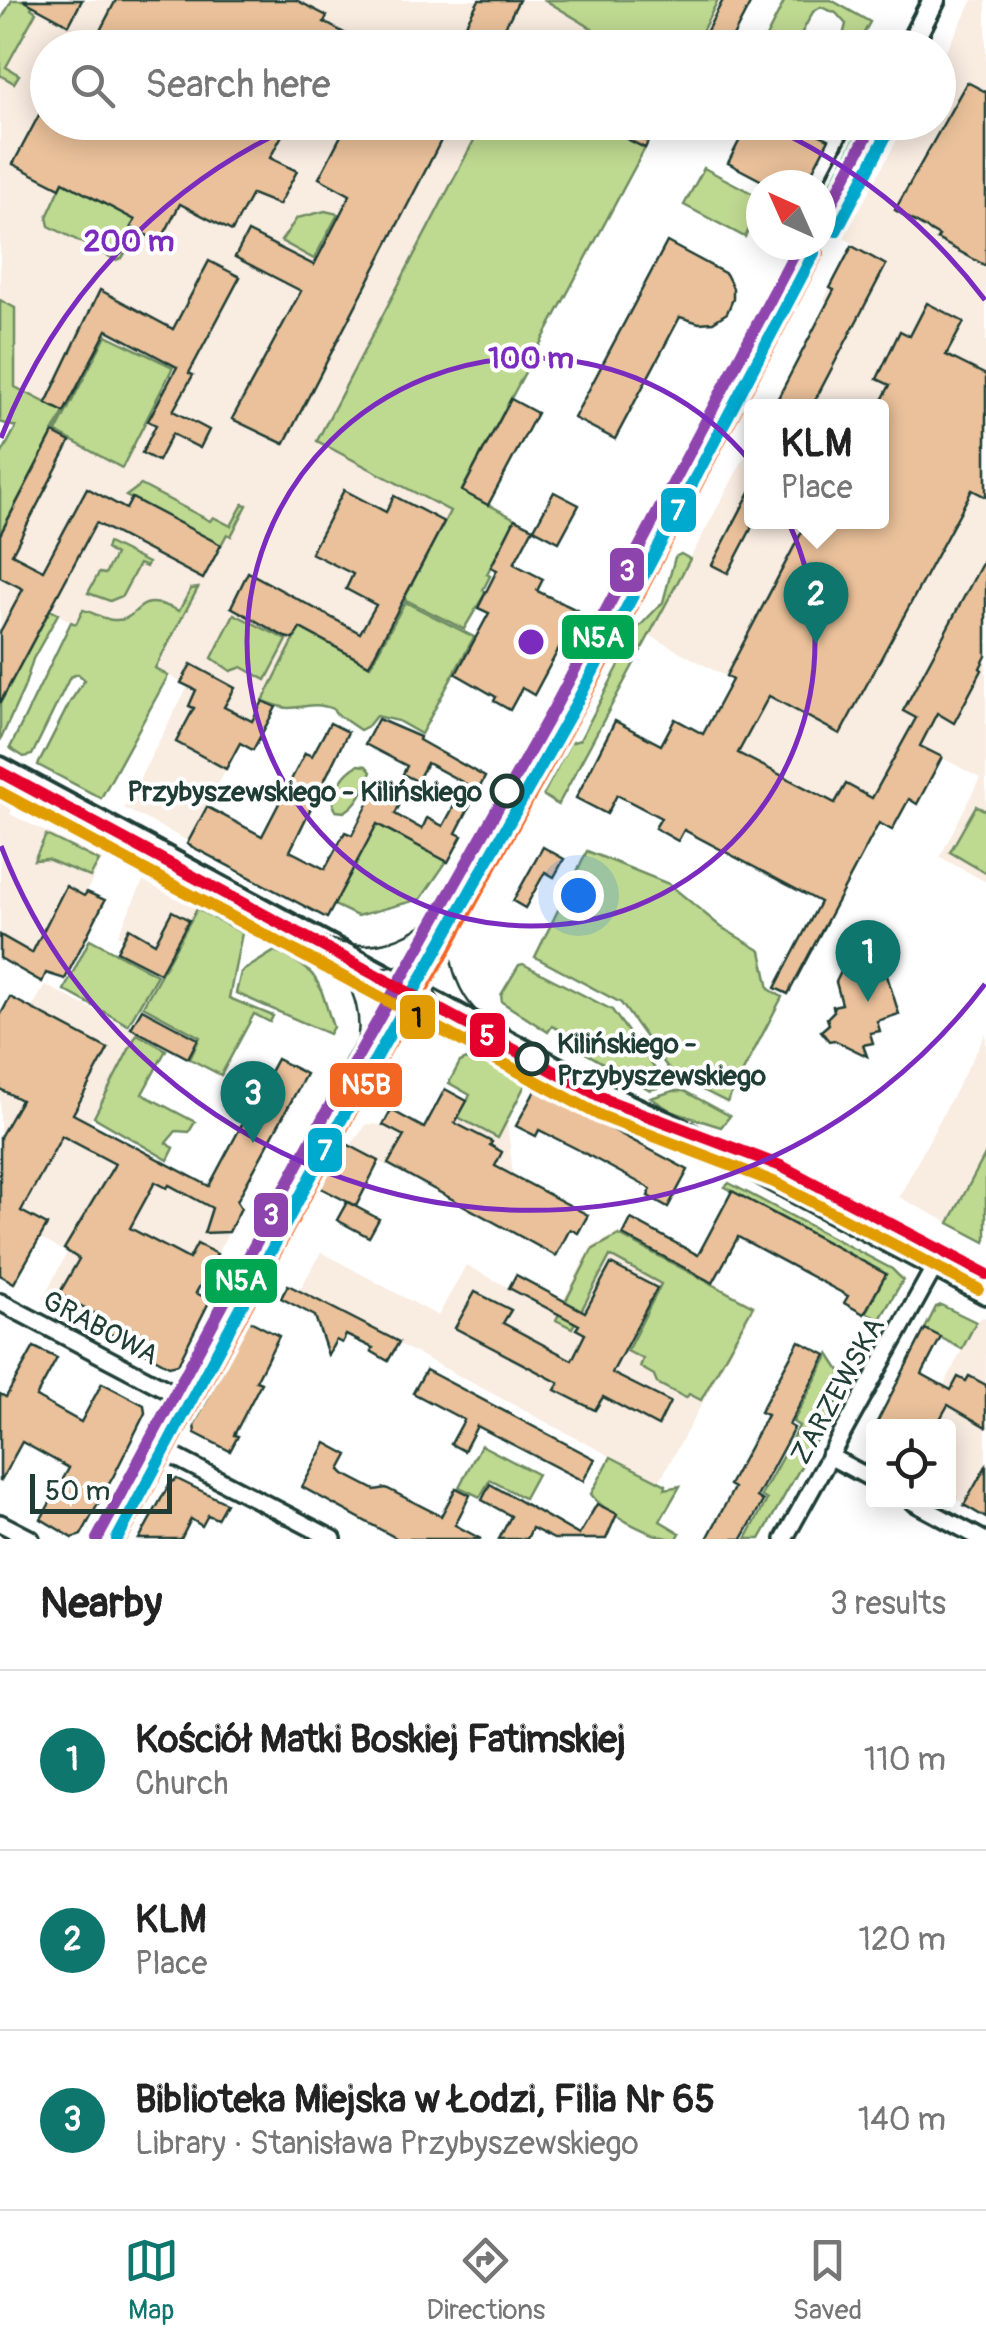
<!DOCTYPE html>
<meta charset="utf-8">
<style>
body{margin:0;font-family:Pangolin,sans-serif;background:#f6f6f6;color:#222}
.controls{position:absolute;right:30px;bottom:30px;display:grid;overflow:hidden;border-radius:10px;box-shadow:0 5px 25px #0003}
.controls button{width:90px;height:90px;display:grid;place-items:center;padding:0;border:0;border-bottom:2px solid #e0e0e0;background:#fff;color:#222;font:50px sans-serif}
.compass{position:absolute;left:746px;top:170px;width:90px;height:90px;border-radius:50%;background:#fff;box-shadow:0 5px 25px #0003;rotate:315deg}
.scale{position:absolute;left:30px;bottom:25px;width:142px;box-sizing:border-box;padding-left:10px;border:5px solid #1f3d34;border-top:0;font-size:28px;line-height:35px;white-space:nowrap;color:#1f3d34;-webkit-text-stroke:8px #fff;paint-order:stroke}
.you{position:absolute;left:578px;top:895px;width:35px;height:35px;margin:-25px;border:8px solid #fff;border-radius:50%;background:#1a73e8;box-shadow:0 0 0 15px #1a73e833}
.badge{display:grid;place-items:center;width:65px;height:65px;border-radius:50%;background:#0f766e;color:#fff;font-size:32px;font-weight:700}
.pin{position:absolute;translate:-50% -82px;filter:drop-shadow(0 2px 5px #0008)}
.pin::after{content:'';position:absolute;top:52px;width:35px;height:30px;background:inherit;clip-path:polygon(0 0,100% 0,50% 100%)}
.popup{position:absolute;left:744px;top:399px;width:145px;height:130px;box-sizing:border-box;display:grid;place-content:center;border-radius:10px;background:#fff;filter:drop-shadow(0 2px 8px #0005);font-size:32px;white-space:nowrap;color:#767676}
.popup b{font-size:38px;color:#222}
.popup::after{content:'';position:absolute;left:50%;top:100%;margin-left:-20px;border:20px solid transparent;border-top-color:#fff}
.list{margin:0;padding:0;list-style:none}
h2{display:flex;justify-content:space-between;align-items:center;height:130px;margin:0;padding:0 40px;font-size:42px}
h2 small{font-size:32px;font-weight:400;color:#767676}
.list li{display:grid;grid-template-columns:65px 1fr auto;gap:30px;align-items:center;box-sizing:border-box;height:180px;padding:0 40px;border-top:2px solid #e0e0e0}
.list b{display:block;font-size:38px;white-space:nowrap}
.list p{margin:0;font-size:32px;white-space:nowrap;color:#767676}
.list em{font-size:32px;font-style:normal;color:#767676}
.icon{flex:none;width:55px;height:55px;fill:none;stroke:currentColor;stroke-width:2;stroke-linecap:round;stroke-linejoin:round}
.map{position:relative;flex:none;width:986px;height:1539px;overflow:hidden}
.search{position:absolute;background:#fff;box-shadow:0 5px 25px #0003;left:30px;right:30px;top:30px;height:110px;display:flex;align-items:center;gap:25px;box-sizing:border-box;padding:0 35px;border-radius:55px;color:#767676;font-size:38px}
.sheet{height:670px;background:#fff}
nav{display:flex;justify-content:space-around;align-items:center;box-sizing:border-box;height:140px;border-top:2px solid #e0e0e0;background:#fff;font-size:28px;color:#767676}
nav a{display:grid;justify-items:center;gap:5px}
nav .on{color:#0f766e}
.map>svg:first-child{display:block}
.built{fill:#f9ece1}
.green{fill:#bed990;stroke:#6e8b62;stroke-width:2.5}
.building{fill:#eac19a;stroke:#1f3d34;stroke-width:2.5}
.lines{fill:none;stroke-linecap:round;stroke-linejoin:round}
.minor-casing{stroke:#1f3d34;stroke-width:22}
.tertiary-casing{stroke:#1f3d34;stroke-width:28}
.minor{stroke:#fff;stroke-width:15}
.tertiary{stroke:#fff;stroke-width:20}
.tram{stroke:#1f3d34;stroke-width:2.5}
.bus-1-casing{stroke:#fff;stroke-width:20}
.bus-2-casing{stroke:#fff;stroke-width:20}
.bus-1{stroke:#00a651;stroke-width:12}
.bus-2{stroke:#f26522;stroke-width:12}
.tram-1-casing{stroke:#fff;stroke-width:20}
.tram-2-casing{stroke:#fff;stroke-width:20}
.tram-3-casing{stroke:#fff;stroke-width:20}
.tram-4-casing{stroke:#fff;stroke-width:20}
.tram-1{stroke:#8e44ad;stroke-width:12}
.tram-2{stroke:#00a9ce;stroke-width:12}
.tram-3{stroke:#e4002b;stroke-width:12}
.tram-4{stroke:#e19c05;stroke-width:12}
.ring{fill:none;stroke:#7b2cbf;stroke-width:5}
.stop-dot{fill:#fff;stroke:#1f3d34;stroke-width:5}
.labels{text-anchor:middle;stroke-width:8;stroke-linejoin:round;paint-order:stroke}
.stop-label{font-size:28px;font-weight:bold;fill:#1f3d34;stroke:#fff;text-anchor:end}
.street-label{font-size:28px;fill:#1f3d34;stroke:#fff}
.centre{fill:#7b2cbf;stroke:#fff;stroke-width:5}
.ring-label{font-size:30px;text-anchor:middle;font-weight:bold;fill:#7b2cbf;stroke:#fff;stroke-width:8;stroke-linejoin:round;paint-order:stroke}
.line-badge{stroke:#fff;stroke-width:4}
.badge-label{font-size:28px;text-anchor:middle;font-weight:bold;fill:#fff}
.pale-badge-label{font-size:28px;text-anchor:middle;font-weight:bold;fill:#111}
</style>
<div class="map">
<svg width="986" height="1539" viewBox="0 0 986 1539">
<rect width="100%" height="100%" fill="#fff"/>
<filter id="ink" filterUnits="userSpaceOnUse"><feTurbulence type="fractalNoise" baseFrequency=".01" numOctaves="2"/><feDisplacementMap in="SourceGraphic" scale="20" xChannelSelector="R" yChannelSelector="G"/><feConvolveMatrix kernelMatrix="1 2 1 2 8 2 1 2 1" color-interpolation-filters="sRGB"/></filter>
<g filter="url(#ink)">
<g class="built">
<path d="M34,0H723L698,47L48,48V122L483,123L318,441L451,511L369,665L300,629L188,841L124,808L188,686L50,610L0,703V535L63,413L15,387V308L0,300V66Z"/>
<path d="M973,0H986V882L940,857L980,778L920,746L878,825L703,734L732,680L649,635L751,445V522H881V407L772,406L827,302L824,300L852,246L853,243L844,238L906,123L938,122L939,63Z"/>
<path d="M0,788L17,797L10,814L102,860L42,982L0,958Z"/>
<path d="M143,881L196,908L160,973L117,951L123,938L118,935Z"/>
<path d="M45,985L137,1032L89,1123L237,1201L241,1209L196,1293L99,1244L64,1309L43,1298L67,1253L25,1230L0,1246V1016L10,997L32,1008Z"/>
<path d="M986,1033V1242L899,1197Z"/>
<path d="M445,1089L507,1121L513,1175L486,1218L350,1146L367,1124L383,1125L391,1110L424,1128Z"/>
<path d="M619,1232L756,1305L659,1482L299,1291L321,1252L438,1316L466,1265L557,1313L590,1248Z"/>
<path d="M983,1317L986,1318V1517L949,1495L948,1426H875L899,1382L937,1399L976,1322Z"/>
</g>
<g class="green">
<path d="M12,0H36L31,8L36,12L6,67L19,75L14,83L0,75V22Z"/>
<path d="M545,0H718L697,41L672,33L663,45L598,32Z"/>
<path d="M785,0H831L870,22L856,47H845L842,40L846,24L836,13L821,7L813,12L794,47H761Z"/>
<path d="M483,123H596L645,148L462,490L515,519L487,574L490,576L483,590L486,592L464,629L404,599L450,511L317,441Z"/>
<path d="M704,168L761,198V207L745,237L684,205Z"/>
<path d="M63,182L135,220L132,227L139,231L122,258L116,260L49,226L47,217Z"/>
<path d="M325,211L338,214L314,259L281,241L297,218Z"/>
<path d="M0,300L15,308V387L64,412L0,534V457L16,427L0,422Z"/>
<path d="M106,335L173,367L122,468L56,432Z"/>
<path d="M141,485L210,521L213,517L231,526L243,504L247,505L231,536L227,534L221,545L126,496Z"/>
<path d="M108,543L148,563L146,567L139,564L122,596L110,601L88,593L99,573L105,574L115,555L106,549Z"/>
<path d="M681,554L690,559L558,805L543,795L570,743L580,740L639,627L663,602L675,557Z"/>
<path d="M198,588L155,668L168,676L101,798L38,765L70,702L85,680L78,674L70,677L32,755L24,757L10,748L71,622L76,624L83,610C94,612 103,620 114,620C143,622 131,588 179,611L191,589Z"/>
<path d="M405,602L474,637L421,734L398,721L376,716L368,726L360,730L335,713L333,709C313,702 308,707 289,708C281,708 270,703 263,701L300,628L370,666Z"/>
<path d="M50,610L58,614L33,659L24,688L0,741V703Z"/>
<path d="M234,614L287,640L266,680L242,667L231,671L212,658Z"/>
<path d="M358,765L366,766L371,772C365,787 359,804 344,812L336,811L333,804C338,786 341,775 358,765Z"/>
<path d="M976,806L986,811V873L950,852Z"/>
<path d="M376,824L447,861L421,899L357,916L334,905Z"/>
<path d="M46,835L99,861L90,877L47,859L34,860Z"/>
<path d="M587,851L669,884L721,927L761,951L769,989L782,997L727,1102L673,1075L621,1003L535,957Z"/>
<path d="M197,909L242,933L229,998L273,1016L270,1022L254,1014L221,1075L190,1059L200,1037L143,1006Z"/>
<path d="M90,939L157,975L128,1025L64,990Z"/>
<path d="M275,951C321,971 318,981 333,1027L329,1034L236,993L241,972Z"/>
<path d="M523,964L612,1010L664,1081L661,1087L650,1090L561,1039L564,1032L552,1026L548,1032L502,1002L501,995L519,965Z"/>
<path d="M137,1034L166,1050L142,1094L195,1122L189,1132L176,1131L166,1143L174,1148L168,1160L94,1117Z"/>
<path d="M471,1057L527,1081L498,1138L458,1117L470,1095L449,1083L460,1062Z"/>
<path d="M673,1091H684L730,1116L721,1127L673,1112L651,1098Z"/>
<path d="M986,1153V1239L985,1242L949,1223Z"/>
<path d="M729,1183L892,1269L903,1280L880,1319L866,1312L886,1274L725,1187Z"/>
<path d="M619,1235L753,1306L701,1400L689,1394L686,1398L657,1383L654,1375L640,1367L643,1359L627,1351L661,1284L610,1256L572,1328L556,1320L592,1250Z"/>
<path d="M941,1305L976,1322L962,1349L925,1329L936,1307Z"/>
<path d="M829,1354L848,1383L760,1539H746L767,1500L761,1496L799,1426L793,1422Z"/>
<path d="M481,1445L537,1474L524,1498L490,1480L480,1497L459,1487Z"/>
<path d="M611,1457L666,1485L665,1489L680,1486L660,1521L680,1533L677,1539C654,1539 604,1513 591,1494Z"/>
</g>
<g class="building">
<path d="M23,0H82L69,25Z"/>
<path d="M116,0H296L327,16L324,22L372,48H91Z"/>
<path d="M479,0H519L494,48H466L456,42Z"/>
<path d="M723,0H752L727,48H698Z"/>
<path d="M967,82L986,92V266L937,239L939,236L895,210Z"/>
<path d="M48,98V122H289L270,158L297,171L279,205L252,194L232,231L180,204L160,242L131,227L135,220L63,182L60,188L13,164Z"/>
<path d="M348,122H440L448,127L284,444L232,419L301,291L235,257L248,232L314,265L350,195L319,178Z"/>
<path d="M630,122H658L645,148L623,137Z"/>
<path d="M749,122H792L829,139L805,185H770L728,163Z"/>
<path d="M667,242L726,274L733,288V299L727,313L713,322L699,323L680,317L615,439L574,418Z"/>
<path d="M852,246L886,265L812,406H774L834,290L830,288Z"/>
<path d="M209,261L240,277L189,373L193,375L173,411L209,430L200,448L172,434L158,461L142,453L156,425L148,421L177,367L107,330L64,412L46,403L100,290L173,329Z"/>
<path d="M927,303L964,322L946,355L986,375V497L972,490L840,734L769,696L738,753L835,803L846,784L872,798L916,718L903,711L986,556V656L980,668L982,670L954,723L937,713L920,746L942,757L917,804L909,799L892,830L879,823L788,994L775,988L820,902L684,830L678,841L655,828L661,818L617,795L607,814L576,798L615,721L661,745L675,719L703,734L732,680L726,676L807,522H881V402L890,385L877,379L900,331L910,336Z"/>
<path d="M511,399L537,413L488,505L462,491Z"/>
<path d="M53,433L70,442L12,554L43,570L87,488L126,509L132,498L221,545L203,579L96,523L0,703V632L23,589L0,577V535Z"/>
<path d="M344,490L386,512L394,496L444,522L369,665L300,628L294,639L285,637L231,607L248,572L360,633L376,605L346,589L353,574L311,553Z"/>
<path d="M751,490V529L728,573L712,565Z"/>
<path d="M554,492L579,505L559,542L534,529Z"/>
<path d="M515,519L533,528L514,564L543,579L537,591L579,611L534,695L522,688L510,710L494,701L496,697L456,674L489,613L478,608L497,570L491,567Z"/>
<path d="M191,664L235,688L224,707L252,721L263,701L276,707L253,750L240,743L226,769L176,742L194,708L189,706L196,690L181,683Z"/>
<path d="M378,719L420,737L419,740L485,777L456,833L462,836L448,862L377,824L327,918L187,844L207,807L262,836L305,753L312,756L330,723L348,732L290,851L325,869L345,832L352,835L374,792L399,806L395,814L422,829L427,818L443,826L466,784L427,763L417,781L403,774L407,766L365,744Z"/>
<path d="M543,847L564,859L554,877L545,872L525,908L513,901Z"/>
<path d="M66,886L84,896L87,892L105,900L65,979L46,973L42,982L0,958V935L32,953Z"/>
<path d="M172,911L189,920L160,973L117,951L129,928L155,943Z"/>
<path d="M852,949L884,966L899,1014L877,1021L880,1031L870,1033L873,1043L863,1045L867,1056L834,1040L829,1041L821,1031L829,1024L827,1018L834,1011L833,1006L842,1004L836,982Z"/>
<path d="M10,997L108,1049L73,1114L209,1186L277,1059L306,1074L237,1201L241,1208L229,1232L204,1233L212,1208L169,1185L167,1188L155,1182L130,1228L189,1259L197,1244L217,1254L196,1293L210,1300L178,1364L169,1366L102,1329L107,1320L59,1294L79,1259L64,1249L115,1164L62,1136L21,1211L47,1225L14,1283L0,1275V1137L21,1100L0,1089V1016Z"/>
<path d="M142,1009L198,1039L188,1058L131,1028Z"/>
<path d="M445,1089L467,1101L455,1123L492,1142L490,1145L502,1152L495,1166L588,1215L578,1233L570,1229L556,1256L388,1164L404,1136L383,1125L391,1110L424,1128Z"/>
<path d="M536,1089L688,1170L668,1207L648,1196L651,1189L575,1148L539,1130L536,1136L516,1126Z"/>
<path d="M343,1142L379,1161L356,1206L319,1187Z"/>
<path d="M732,1191L886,1274L864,1314L844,1303L848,1296L738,1237L713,1283L623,1235L631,1219L698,1255Z"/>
<path d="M347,1202L379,1219L369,1237L337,1220Z"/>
<path d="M611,1264L657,1288L612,1373L670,1402L658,1426L603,1397L595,1410L555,1390L559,1383L455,1328L475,1292L511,1310L503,1323L572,1360L585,1334L576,1329L579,1325L509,1288L516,1275L585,1312Z"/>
<path d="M288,1285L399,1342L388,1361L371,1351L373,1348L346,1335L342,1343L336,1340L328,1355L315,1316L281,1298Z"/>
<path d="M248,1320L279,1336L256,1381L261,1383L234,1435L238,1436L230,1451L195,1433L194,1425Z"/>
<path d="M925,1329L941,1337L922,1374L951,1390L958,1377L966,1381L969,1376L986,1385V1427L948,1405L936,1426H875Z"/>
<path d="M799,1341L826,1355L789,1425L794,1428L757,1497L763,1501L742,1539H707L734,1488L729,1485L767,1415L760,1412Z"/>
<path d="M34,1347L57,1358L36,1397L81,1422L102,1383L144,1405L145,1413L114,1475L81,1535L73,1538L41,1519L69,1468L22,1442L0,1482V1394L6,1397Z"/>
<path d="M426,1370L595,1459L583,1481L477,1426L464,1451L451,1444L464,1420L413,1393Z"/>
<path d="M326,1443L348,1455L340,1470L344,1474L375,1490L386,1488L441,1516L456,1488L470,1495L455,1525L481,1539H398L302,1487Z"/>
<path d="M986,1466V1518L964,1505Z"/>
<path d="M177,1479L226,1503L217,1519L208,1515L202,1526L191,1519L181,1539H139L170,1483Z"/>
<path d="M490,1484L579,1535L597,1504L617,1514L606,1539H554L532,1528L527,1539H499L511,1516L482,1500Z"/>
</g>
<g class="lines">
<g class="minor-casing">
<g id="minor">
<path d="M0,1302L179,1396"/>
<path d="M152,1445L333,1539"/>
<path d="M829,1456L874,1480"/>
<path d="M913,1502L982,1539"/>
<path d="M0,1523L31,1539"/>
<path d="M784,1539L935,1266"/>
</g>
</g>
<g class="tertiary-casing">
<g id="tertiary">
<path d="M909,48L934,0"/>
<path d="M821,213L869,122"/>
<path d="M0,768L606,1095L671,1125L986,1293"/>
<path d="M102,1539L358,1063L426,951L582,667L804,245"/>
</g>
</g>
<use href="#minor" class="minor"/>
<use href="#tertiary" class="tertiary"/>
<g class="tram">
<path d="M461,896C438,947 452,1000 499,1030"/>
<path d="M436,921C417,962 427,999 466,1024"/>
<path d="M318,935C369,957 417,941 449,897"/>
<path d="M310,942C355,973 371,1022 348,1072"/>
<path d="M341,948C380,972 390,1009 372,1050"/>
<path d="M356,965C386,973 412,966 433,943"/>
<path d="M377,1026C397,1006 422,999 450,1006"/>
<path d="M358,1076C389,1030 439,1015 490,1037"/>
</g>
<g class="bus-1-casing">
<g id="bus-1">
<path d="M821,213L869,122"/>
<path d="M102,1539L358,1063L426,951L582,667L804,245"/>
</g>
</g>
<g class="bus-2-casing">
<g id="bus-2">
<path d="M836,221L884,130"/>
<path d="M122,1539L373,1072L441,959L597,675L819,253"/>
</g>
</g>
<use href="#bus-1" class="bus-1"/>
<use href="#bus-2" class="bus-2"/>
<g class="tram-1-casing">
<g id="tram-1">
<path d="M821,223L874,122"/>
<path d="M97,1539L324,1116L557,703L799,245"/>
</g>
</g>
<g class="tram-2-casing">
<g id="tram-2">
<path d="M836,231L889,130"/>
<path d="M117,1539L339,1124L572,711L814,253"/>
</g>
</g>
<g class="tram-3-casing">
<path id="tram-3" d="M0,772L609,1101L781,1166L986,1274"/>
</g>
<g class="tram-4-casing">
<path id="tram-4" d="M0,792L601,1116L774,1182L978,1289"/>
</g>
<use href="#tram-1" class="tram-1"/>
<use href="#tram-2" class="tram-2"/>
<use href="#tram-3" class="tram-3"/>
<use href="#tram-4" class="tram-4"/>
</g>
</g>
<g class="ring">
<circle cx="531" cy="642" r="284"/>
<path d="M985 984A568 568 0 0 1 1 846M1 438A568 568 0 0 1 300 123M762 123A568 568 0 0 1 985 300"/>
</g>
<g class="stop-dot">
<circle cx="507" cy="791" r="15"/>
<circle cx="532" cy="1059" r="15"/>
</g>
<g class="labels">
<g class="stop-label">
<text x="482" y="801">Przybyszewskiego - Kilińskiego</text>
<text x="557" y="1053" text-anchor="start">Kilińskiego -<tspan x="557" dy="32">Przybyszewskiego</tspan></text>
</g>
<g class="street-label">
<text transform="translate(101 1327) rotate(28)" y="10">GRABOWA</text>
<text transform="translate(837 1390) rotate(-61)" y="10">ZARZEWSKA</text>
</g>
</g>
<circle cx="531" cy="642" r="15" class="centre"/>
<g class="ring-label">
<text x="129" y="251">200 m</text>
<text x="531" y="368">100 m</text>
</g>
<g class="line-badge">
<rect x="659" y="486" width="39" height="48" rx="10" fill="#00a9ce"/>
<rect x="608" y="546" width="38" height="48" rx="10" fill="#8e44ad"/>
<rect x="560" y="613" width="76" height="48" rx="10" fill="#00a651"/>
<rect x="398" y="993" width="39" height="48" rx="10" fill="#e19c05"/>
<rect x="468" y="1011" width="39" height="48" rx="10" fill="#e4002b"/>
<rect x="328" y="1061" width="76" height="48" rx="10" fill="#f26522"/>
<rect x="306" y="1126" width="38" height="48" rx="10" fill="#00a9ce"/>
<rect x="252" y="1191" width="38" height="48" rx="10" fill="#8e44ad"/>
<rect x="203" y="1257" width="76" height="48" rx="10" fill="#00a651"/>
</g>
<g class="badge-label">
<text x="678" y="520">7</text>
<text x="627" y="580">3</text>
<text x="598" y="647">N5A</text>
<text x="487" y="1045">5</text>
<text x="366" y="1094">N5B</text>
<text x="325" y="1160">7</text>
<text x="271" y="1224">3</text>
<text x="241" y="1290">N5A</text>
</g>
<g class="pale-badge-label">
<text x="417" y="1027">1</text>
</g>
</svg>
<div class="controls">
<button><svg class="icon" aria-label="locate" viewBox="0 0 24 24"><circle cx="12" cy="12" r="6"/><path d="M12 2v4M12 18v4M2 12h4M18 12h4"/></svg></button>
</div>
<svg class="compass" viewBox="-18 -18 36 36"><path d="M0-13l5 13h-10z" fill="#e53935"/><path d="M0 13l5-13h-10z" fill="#767676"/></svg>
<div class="scale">50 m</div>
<div class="you"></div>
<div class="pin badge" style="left:868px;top:1002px">1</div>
<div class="pin badge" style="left:816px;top:644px">2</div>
<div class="popup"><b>KLM</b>Place</div>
<div class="pin badge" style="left:253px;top:1143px">3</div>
<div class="search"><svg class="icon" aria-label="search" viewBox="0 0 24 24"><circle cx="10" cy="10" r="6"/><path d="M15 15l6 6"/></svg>Search here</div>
</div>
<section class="sheet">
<h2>Nearby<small>3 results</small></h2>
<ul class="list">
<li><span class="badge">1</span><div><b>Kościół Matki Boskiej Fatimskiej</b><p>Church</p></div><em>110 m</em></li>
<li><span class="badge">2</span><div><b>KLM</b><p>Place</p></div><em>120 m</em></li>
<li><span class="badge">3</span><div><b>Biblioteka Miejska w Łodzi, Filia Nr 65</b><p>Library · Stanisława Przybyszewskiego</p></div><em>140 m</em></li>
</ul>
</section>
<nav>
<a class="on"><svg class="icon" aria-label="map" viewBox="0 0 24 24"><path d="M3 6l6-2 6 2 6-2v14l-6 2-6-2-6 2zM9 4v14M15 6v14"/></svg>Map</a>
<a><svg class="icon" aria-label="directions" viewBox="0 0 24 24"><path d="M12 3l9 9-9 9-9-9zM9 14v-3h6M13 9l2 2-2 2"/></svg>Directions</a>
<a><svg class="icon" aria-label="saved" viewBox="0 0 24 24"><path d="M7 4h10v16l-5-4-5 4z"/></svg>Saved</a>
</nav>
